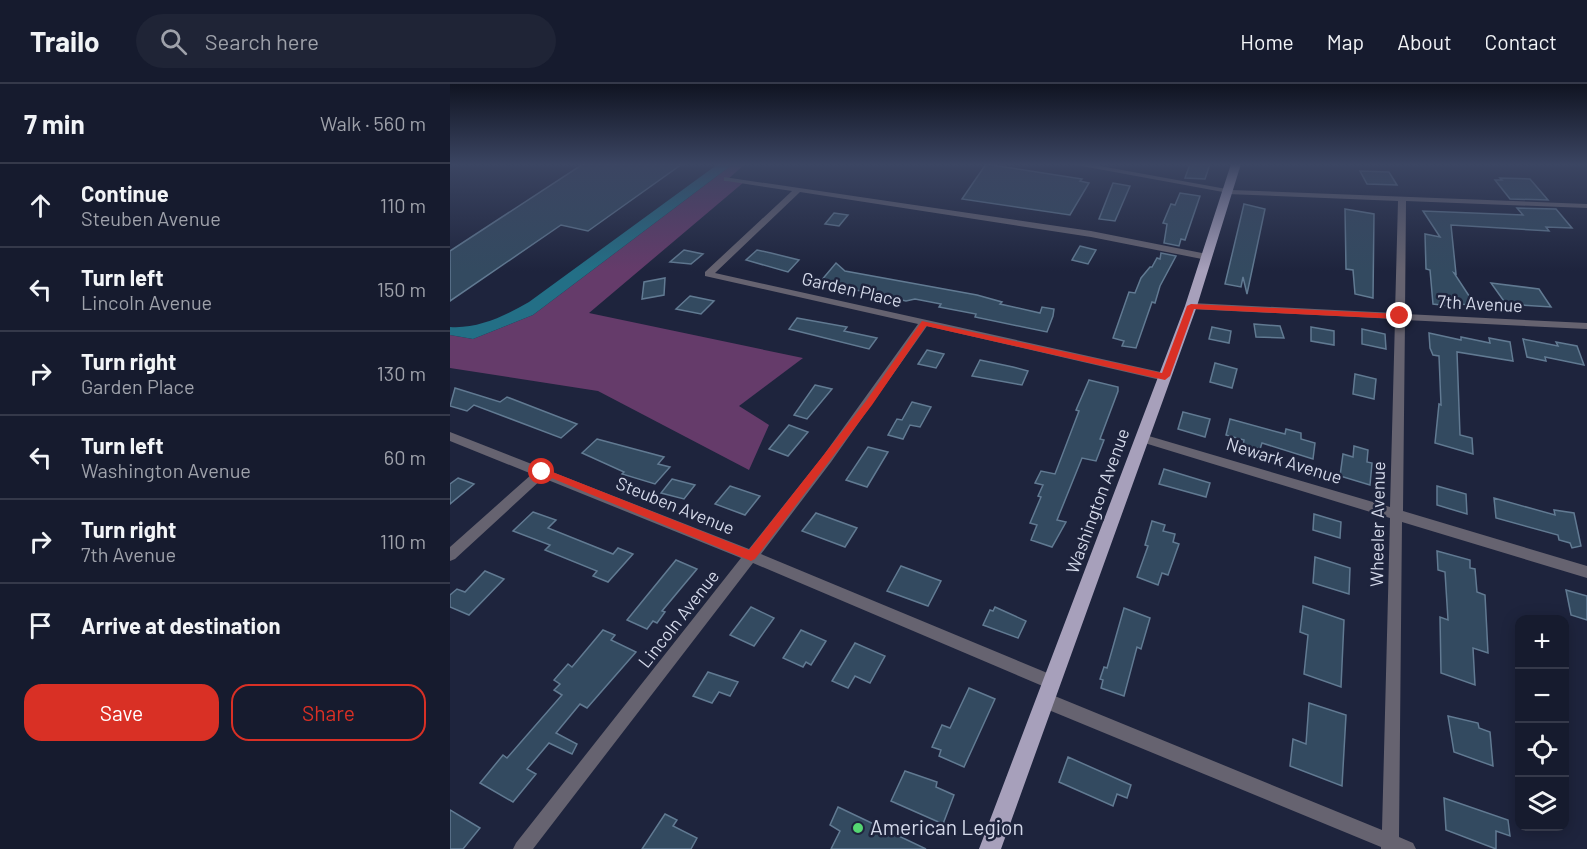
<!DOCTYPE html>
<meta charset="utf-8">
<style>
body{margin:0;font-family:Barlow,sans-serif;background:#1f2436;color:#f1f3f6}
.controls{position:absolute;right:18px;bottom:18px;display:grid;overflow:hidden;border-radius:12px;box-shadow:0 3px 15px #0003}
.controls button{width:54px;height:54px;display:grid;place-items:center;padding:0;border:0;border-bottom:2px solid #35394a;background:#161b2e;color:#f1f3f6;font:30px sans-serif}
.stop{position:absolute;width:18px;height:18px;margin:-14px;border:4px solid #d93025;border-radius:50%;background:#fff}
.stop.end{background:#d93025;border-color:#fff;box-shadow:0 2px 6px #0008}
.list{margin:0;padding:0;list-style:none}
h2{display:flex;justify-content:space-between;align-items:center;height:78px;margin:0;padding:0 24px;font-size:26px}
h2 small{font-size:20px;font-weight:400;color:#9ea1aa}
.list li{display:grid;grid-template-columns:39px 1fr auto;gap:18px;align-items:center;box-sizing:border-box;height:84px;padding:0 24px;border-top:2px solid #35394a}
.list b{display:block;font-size:22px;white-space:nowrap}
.list p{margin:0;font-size:20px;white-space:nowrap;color:#9ea1aa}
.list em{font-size:20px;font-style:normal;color:#9ea1aa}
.actions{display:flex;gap:12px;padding:18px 24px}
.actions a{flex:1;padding:14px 0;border:2px solid #d93025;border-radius:18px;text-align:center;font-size:21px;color:#d93025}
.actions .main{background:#d93025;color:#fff}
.icon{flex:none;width:33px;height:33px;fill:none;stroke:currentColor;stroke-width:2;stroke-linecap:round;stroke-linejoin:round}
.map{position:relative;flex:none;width:1137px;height:765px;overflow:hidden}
header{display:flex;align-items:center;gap:36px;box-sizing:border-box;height:84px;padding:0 30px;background:#161b2e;border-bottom:2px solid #35394a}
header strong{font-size:28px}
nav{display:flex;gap:33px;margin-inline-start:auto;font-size:21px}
.search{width:420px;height:54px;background:#1f2436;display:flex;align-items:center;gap:15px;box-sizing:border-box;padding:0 21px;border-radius:33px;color:#9ea1aa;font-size:22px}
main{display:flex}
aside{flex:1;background:#161b2e}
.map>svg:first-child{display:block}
.green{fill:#653b6a}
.water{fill:#236f86}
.building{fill:#334a60;stroke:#617a92;stroke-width:1.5}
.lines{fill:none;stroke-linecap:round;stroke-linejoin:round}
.street{fill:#666370;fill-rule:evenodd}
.primary{fill:#a7a0bb;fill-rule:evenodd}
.route{fill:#d93025}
.poi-dot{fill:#54d672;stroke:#1e243d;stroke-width:2}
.labels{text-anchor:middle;stroke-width:5;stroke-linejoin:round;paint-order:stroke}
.street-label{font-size:18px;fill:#d3d8e9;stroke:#1e243d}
.near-poi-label{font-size:21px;fill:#d3d8e9;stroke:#1e243d;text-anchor:start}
</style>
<header>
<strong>Trailo</strong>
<div class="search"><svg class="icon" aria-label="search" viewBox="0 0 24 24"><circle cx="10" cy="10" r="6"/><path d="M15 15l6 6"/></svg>Search here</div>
<nav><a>Home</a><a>Map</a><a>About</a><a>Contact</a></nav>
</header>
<main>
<aside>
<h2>7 min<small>Walk · 560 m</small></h2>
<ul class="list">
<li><svg class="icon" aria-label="ahead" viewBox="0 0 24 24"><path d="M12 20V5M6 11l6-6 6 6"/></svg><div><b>Continue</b><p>Steuben Avenue</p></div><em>110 m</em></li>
<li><svg class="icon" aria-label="left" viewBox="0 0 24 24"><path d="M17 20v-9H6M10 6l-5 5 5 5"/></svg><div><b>Turn left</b><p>Lincoln Avenue</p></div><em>150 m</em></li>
<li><svg class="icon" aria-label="right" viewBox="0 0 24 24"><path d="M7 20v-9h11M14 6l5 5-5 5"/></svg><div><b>Turn right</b><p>Garden Place</p></div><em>130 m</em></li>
<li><svg class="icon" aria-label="left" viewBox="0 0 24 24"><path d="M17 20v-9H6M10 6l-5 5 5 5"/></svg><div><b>Turn left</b><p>Washington Avenue</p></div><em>60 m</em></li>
<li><svg class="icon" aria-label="right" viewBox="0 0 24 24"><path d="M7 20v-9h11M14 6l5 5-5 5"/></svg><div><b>Turn right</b><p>7th Avenue</p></div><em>110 m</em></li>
<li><svg class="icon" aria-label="arrive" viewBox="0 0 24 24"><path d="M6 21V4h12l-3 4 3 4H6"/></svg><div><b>Arrive at destination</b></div></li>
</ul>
<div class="actions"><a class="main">Save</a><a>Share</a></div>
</aside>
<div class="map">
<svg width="1137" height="765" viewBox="0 0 1137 765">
<rect width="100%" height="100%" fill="#1e243d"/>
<path class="green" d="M283,80H295L278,95L294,98L139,229L353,274L289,322L319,341L299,386L148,307L0,284V251L23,255L83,231Z"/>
<path class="water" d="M268,80H283L83,231L23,255L0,251V243C28,245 55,232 79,218Z"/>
<g class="building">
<path d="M133,80H232L138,147L111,141L0,217V167Z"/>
<path d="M536,80L632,95L630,97L639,99L620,131L512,115Z"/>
<path d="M740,80H760L755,95L735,94Z"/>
<path d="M910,87L939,88L947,101L917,100Z"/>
<path d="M1050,94L1080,95L1098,116L1060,115L1045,96H1052Z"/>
<path d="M663,99L680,102L665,137L649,135Z"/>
<path d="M730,109L750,112L735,156L731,155L729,162L714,159L717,140L713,139L721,120L725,121Z"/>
<path d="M794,120L815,125L797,210L793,193L791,203L775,200Z"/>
<path d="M1067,124L1106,125L1122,144L1096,143L1099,147L1001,141L1006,190L1004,189L1025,221L1007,220V223L983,220L980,186L976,185L975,150L990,153L973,127L1073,131Z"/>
<path d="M895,125L924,130L923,214L905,210L903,186L896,185Z"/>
<path d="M384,129L398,131L389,142L375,140Z"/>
<path d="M630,162L646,166L638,180L622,176Z"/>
<path d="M234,166L253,170L241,180L220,178Z"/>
<path d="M307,166L321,169L349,176L338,188L296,176Z"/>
<path d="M711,169L726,172L710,202L705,219L702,218L686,264L672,262L674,257L663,254L679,208L685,209L691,194L700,183H702L707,174L710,175Z"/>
<path d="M386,179L395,187L527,211L552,218L550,220L590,229L592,223L604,225L603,232L597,248L525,233L526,230L489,223L491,220L465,215L456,217L370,198Z"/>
<path d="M215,194L214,211L192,215L194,198Z"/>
<path d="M1041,199L1089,205L1101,223L1056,220Z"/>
<path d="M240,212L264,217L251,230L226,225Z"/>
<path d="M347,234L397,243L394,247L427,254L419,265L339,245Z"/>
<path d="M804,240L830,242L834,254L806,253Z"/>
<path d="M762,243L781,247L779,259L759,255Z"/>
<path d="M861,243L884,247V261L861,257Z"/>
<path d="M912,245L935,250L936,265L912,260Z"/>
<path d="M979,249L1011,256V253L1040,259L1039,254L1060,258L1063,277L1007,268L1010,351L1022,354L1023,370L985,359L989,320L991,321L989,272L983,271L980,264Z"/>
<path d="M1073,255L1108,262L1106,258L1127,262L1134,281L1095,273L1096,277L1077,273Z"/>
<path d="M477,266L494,270L486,284L468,280Z"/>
<path d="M530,276L563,283L578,287L572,301L522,292Z"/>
<path d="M765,279L787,285L782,304L760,298Z"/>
<path d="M905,290L926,295L924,315L903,310Z"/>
<path d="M639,296L668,303V307L650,355L654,356L646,377L632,374L607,436L616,438L602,463L581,456L587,441L580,439L591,413L588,412L593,401L585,399L591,387L605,390L629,327L626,326Z"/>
<path d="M365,301L382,305L357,335L344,331Z"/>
<path d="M5,304L50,318L57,313L127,340L111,354L24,321L17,327L0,322Z"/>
<path d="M462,318L481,323L470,343L460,341L453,355L438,351L447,335L452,336Z"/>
<path d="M733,328L760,335L755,353L728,345Z"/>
<path d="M780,335L835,350L836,345L851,349V355L865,359L863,375L812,359L810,365L793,361L794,356L776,351Z"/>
<path d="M339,341L358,348L338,372L319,365Z"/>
<path d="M147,355L214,373L208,380L220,383L205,400L172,390L174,388L132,369Z"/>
<path d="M904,362L918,366L917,378L922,379L920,401L890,392L893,370L903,373Z"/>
<path d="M418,363L438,368L417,403L396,396Z"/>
<path d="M714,385L760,399L756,413L709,400Z"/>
<path d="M8,394L24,400L0,420V400Z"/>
<path d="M222,395L245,401L234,415L211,409Z"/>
<path d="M280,402L310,412L295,431L265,420Z"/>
<path d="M987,402L1016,410L1017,430L987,421Z"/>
<path d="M1044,414L1105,431L1104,426L1124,429L1131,462L1122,464L1120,459L1109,456L1108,451L1046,434Z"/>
<path d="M83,428L106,436L98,444L163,470L168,464L183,470L158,498L143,492L147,487L95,466L100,461L63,447Z"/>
<path d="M366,429L407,444L395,463L352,447Z"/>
<path d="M864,430L891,438L890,454L863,446Z"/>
<path d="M702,437L715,441L713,447L725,450L723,458L729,460L718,491L712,489L708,501L687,493L698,462L695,461Z"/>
<path d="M987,467L1020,476V484L1025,485L1027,508L1035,511L1038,569L1023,564L1025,601L991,589L990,533L998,536L995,488L988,486Z"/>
<path d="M865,473L900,484L899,510L863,499Z"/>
<path d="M226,476L247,485L212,527L215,528L207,539L203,537L197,545L177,536Z"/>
<path d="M451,482L491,497L478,522L437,507Z"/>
<path d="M35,487L54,495L19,531L0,523V511L7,505L15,508Z"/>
<path d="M1116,506L1137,512V536L1121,531Z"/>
<path d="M853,522L894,536L891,603L854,590L858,551L850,548Z"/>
<path d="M301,523L324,534L304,562L280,551Z"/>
<path d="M545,523L576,537L568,554L533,541L540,526L543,527Z"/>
<path d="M674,524L700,534L691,565L687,563L674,612L651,604L653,596L650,595L654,583L657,584Z"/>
<path d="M153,546L165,551L161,556L186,568L137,624L130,620L106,649L127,660L122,670L99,659L77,685L86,690L63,718L30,699L53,671L57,674L112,611L104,606L110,600L104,596L118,580L122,583Z"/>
<path d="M351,546L376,557L361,581L356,578L353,583L333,574Z"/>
<path d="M405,559L435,572L420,599L405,592L398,604L382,597Z"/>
<path d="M258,588L288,598L280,612L269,608L262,619L243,612Z"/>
<path d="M519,604L545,615L514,683L489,672L491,666L482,663L492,641L500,644Z"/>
<path d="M859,619L896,631L892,702L840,682L843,655L856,660Z"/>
<path d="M998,632L1028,639L1029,644L1040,648L1043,682L1004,668Z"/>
<path d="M618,673L681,701L677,714L667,710L663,722L609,698Z"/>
<path d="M455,687L487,698L486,703L504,711L493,740L441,717Z"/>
<path d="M994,714L1058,736L1060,752L1046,747V765L996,746Z"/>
<path d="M388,723L476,765H381L390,747L380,741Z"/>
<path d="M0,726L30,744L13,765H0Z"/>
<path d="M215,730L227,736L223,742L247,754L241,765H192Z"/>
</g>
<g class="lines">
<g class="street">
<path d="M621,80H639L782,106L1137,120V124L956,117L955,230L1137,239V245L955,236L953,427L1137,482V494L952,438L949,753L963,759L966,765H931V763L589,622L587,616L589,610L595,608L932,746L940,434L688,357L686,354L692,350L940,423L945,235L741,225L736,222L741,219L945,229L948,117L777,110L773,108Z"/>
<path d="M274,93L641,147L757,170L761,173L757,176L641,153L350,108L265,189L715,289L720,293L715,297L477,242L381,378L311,470L607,593L610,598L607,603L602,606L303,479L83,765H63L66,759L291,474L93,394L5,475L0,477V463L82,390L0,357V348L299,465L373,372L468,240L255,192V188L342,107L277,97H274Z"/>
</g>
<path class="primary" d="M781,80H791L747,222L551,765H529L735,222Z"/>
</g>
<linearGradient id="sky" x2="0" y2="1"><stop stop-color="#101422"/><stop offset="0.43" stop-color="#3b4562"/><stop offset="1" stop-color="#3b4562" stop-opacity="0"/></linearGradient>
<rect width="1137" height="187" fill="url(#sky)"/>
<path class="route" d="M741,220L950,230L954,232L950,235L744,225L720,292L715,296L476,242L422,321L305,475L301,477L87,388L88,385H95L299,466L416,317L472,237L712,289L737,222Z"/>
<circle class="poi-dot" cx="408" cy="744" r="6"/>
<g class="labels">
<g class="street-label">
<text transform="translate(402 206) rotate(13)" y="6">Garden Place</text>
<text transform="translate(1030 220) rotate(3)" y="6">7th Avenue</text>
<text transform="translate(834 377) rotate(17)" y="6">Newark Avenue</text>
<text transform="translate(648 417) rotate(-70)" y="6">Washington Avenue</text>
<text transform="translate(225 422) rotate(22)" y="6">Steuben Avenue</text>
<text transform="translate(928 440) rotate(-89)" y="6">Wheeler Avenue</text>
<text transform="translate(229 535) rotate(-52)" y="6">Lincoln Avenue</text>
</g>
<g class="near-poi-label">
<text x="420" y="751">American Legion</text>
</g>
</g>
</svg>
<div class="controls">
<button>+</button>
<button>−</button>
<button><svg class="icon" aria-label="locate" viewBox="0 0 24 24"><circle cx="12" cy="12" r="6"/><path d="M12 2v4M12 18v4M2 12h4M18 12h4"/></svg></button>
<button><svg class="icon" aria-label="layers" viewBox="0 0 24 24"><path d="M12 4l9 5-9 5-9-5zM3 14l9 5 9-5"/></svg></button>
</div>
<div class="stop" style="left:92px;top:388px"></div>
<div class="stop end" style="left:950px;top:232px"></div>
</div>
</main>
